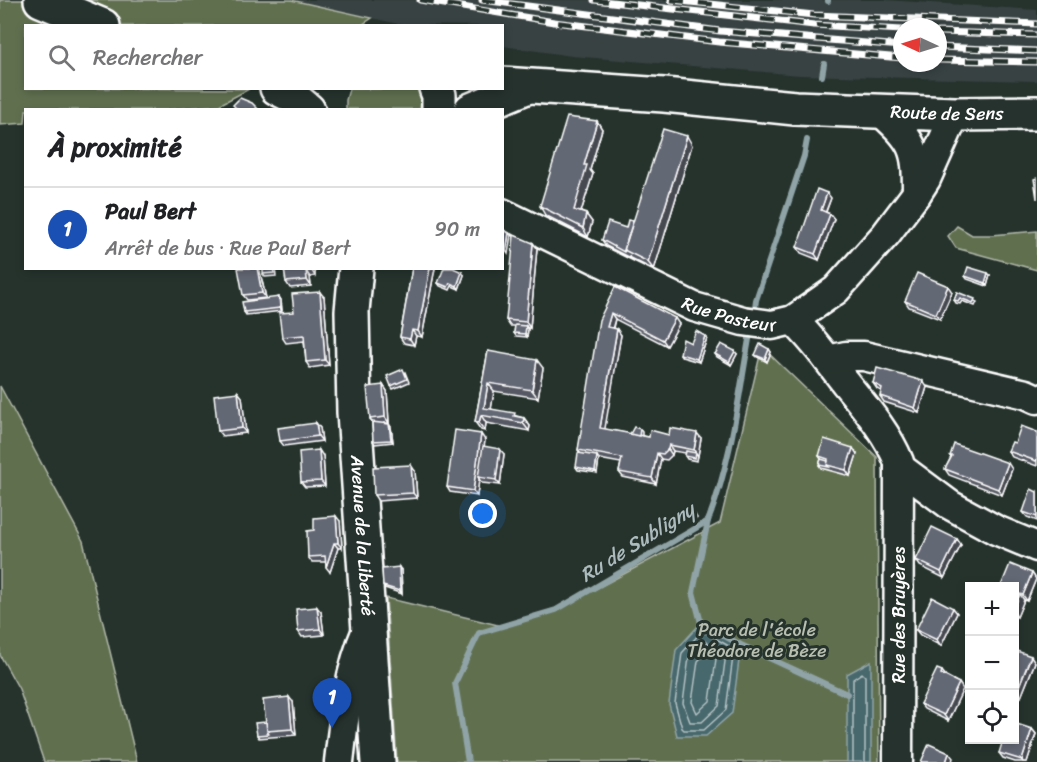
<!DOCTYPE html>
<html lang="fr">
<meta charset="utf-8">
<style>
body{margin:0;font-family:Sriracha,sans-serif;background:#f6f6f6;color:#202124}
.controls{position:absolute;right:18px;bottom:18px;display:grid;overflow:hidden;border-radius:0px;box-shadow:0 3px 9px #0003}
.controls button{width:54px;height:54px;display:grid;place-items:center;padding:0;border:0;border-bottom:2px solid #e0e0e0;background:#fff;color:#202124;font:30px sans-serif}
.compass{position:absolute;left:893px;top:18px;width:54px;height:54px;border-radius:50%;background:#fff;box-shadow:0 3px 9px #0003;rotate:274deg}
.you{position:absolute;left:483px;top:514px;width:21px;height:21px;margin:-15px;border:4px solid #fff;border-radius:50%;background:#1a73e8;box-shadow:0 0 0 9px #1a73e833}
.badge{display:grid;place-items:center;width:39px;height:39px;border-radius:50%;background:#7c3aed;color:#fff;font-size:20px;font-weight:700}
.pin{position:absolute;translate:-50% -50px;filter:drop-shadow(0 2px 3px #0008)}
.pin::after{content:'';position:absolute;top:32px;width:21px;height:18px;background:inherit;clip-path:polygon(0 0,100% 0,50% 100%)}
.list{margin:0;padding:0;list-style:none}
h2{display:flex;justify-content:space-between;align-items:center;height:78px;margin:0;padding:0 24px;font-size:26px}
h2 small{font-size:20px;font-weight:400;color:#757577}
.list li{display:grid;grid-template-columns:39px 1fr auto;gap:18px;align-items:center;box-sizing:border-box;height:84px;padding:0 24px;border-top:2px solid #e0e0e0}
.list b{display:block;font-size:22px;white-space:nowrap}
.list p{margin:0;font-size:20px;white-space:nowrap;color:#757577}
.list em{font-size:20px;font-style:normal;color:#757577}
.icon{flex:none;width:33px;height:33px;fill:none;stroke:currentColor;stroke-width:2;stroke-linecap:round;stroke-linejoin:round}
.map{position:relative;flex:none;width:1037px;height:762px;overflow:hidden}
.search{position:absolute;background:#fff;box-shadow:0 3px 9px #0003;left:24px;top:24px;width:480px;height:66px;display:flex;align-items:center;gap:15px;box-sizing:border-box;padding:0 21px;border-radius:0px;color:#757577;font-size:22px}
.panel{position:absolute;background:#fff;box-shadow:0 3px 9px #0003;left:24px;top:108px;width:480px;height:162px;border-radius:0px}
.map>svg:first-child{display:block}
.built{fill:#394342;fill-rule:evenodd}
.green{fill:#616f50;stroke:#b0b7a8;stroke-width:1.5}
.water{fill:#46676c;stroke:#90a4a7;stroke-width:1.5}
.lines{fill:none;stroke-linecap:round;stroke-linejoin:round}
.shore{stroke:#b5c2c4;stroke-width:1.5}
.stream{stroke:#90a4a7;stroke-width:6}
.minor-casing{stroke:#fff;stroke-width:33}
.major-casing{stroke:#fff;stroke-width:38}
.minor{stroke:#26332d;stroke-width:28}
.major{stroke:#26332d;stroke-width:33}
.rail-casing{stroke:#fff;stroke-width:7}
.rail{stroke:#26332d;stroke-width:4.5;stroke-dasharray:14;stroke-linecap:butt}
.wall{fill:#565964;stroke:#fff;stroke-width:1.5}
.shaded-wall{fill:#464851;stroke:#fff;stroke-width:1.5}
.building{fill:#646774;stroke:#fff;stroke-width:1.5}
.labels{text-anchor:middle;stroke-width:6;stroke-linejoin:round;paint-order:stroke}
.street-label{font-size:18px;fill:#fff;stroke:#26332d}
.park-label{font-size:18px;fill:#b8beb0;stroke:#26332d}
.water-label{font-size:20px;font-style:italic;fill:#acbbbd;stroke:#26332d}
</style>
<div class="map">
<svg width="1037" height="762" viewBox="0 0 1037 762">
<rect width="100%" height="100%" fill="#26332d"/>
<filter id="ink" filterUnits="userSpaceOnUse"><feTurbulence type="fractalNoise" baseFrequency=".0167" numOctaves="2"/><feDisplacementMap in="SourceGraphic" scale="12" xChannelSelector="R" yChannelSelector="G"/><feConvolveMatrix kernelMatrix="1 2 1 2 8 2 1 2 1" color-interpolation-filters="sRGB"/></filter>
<g filter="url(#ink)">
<path class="built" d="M291,0H885L1037,10V81L800,75L572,56L503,46L502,26L403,25ZM902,27H938V63H902Z"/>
<g class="green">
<path d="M0,0H291L372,18L360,26H26V88L249,89L219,105L165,110H26L25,123L0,125Z"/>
<path d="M418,89L421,101L420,109H346V100L349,89Z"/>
<path d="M957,226L972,235H992L1037,231V270L956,248L948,236Z"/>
<path d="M762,347L877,457L879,762H397L386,598L502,626L556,610L720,523Z"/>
<path d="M0,386L83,541L137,762H44L19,689L0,655Z"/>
</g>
<g class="water">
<path d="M701,623L741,645L732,713L706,736H677L669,704L676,650Z"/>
<path d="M871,661V762H847V674Z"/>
</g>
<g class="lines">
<g class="shore">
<path d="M701,632H704L734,649L726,710L704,730H684L682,728L675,703L682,653Z"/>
<path d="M704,641L726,654L719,706L702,722H690L683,703L689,657Z"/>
<path d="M707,652L716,659L710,701L697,713L692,702L698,661Z"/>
<path d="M853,762V679L862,673L865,676V762"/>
</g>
<g class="stream">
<path d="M828,0V1"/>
<path d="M822,76L824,64"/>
<path d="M754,315L756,300L804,156L807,140"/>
<path d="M708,521L693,592L701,623L741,645L847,694"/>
<path d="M468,762L455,683L479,633L556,610L708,521C732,460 739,393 751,328"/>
</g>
<g class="minor-casing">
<g id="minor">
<path d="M881,112C914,142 917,148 917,193"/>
<path id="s1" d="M502,213L694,307L743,321L772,325L793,320L836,290L886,234L917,193L926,179L955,114"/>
<path d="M793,320C813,339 828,360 844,381C864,406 887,432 899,462L898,762"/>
<path d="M828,360L846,356H864L1026,394L1037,399"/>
<path d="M899,467L950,505L996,530L1037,547"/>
<path d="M339,762C344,717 349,671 367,630"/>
</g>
</g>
<g class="major-casing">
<g id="major">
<path d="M41,0L103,26"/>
<path id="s2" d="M502,84L664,95L795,108L955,114L1037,113"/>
<path d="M277,88L289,94L308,110"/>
<path d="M436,88L439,95V110"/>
<path d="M471,110L526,87"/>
<path id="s3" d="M356,268L352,311L354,412L378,762"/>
</g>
</g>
<use href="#minor" class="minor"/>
<use href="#major" class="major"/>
<g class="rail-casing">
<g id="rail">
<path d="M420,0L554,22L719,42L902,58"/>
<path d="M482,0L720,31L902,46"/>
<path d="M594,0L814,25L902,30"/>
<path d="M671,0L814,15L1037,24"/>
<path d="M938,32L1037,35"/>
<path d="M938,47L1037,51"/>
<path d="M938,60L1037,62"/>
</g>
</g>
<use href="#rail" class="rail"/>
</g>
<g class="wall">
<path d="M597,121L602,129L590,170L593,174L581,212L586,214L592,222L588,237L545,215L540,206Z"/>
<path d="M692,145L654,270L630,258L629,256L628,257L606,246L602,240L626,228L633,221Z"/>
<path d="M831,198L826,212L830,214L834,219L819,260L801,253L797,247Z"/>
<path d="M533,243L537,248L530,328H527L528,329L527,337L516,336L514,333L515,326H510L506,320Z"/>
<path d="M259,268L266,298L247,300L243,295Z"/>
<path d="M275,268L276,276L265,277L263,274Z"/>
<path d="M284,268H315V276L310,277L311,286L290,288L286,282Z"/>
<path d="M412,268H435L422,337L416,336L414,345L404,343L400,337Z"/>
<path d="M464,275L459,289L452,286L450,290L440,286L438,283Z"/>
<path d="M990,275L987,286L967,279L965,276Z"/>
<path d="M615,287L679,324L667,346L615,319L613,328L621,335L604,429L630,434L640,429L642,432V436L649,437L669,435L701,438L697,461L687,459L685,456L686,453L673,451L672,455L667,460L661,459L656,484L623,477L619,472L621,463L599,459L597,473L578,470L576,467L580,453L578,450Z"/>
<path d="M952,292L940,319L909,307L905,301Z"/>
<path d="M957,292L977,302L975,306L962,301L960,304L956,303L954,300Z"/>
<path d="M279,297L281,300L282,311L246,315L244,312Z"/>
<path d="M324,297L329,365L310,368L306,362L304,341L286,343L282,337L294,312Z"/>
<path d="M705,336L707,338L699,362L682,357L680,354L691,343Z"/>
<path d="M769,349L771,352L767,362L757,357L755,355Z"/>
<path d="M488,351L543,368L538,398L494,391L491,409L524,418L530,426L529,431L486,423L485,431L481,430L475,422Z"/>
<path d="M715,354H737L731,365L717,357Z"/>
<path d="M405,372L409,382L393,389L391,386Z"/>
<path d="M873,383L927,387L919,413L884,402L880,396L881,391L877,389Z"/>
<path d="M383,385L387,391L389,423H384L389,424L391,427L393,442L375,444L373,441L372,422L370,419Z"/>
<path d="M238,392L242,397L246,433L222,436L218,431Z"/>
<path d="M316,423L320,428L322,441L284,446L280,441Z"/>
<path d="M1037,432V466L1012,457L1008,451L1015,443Z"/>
<path d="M485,440L484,447L504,454L500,485L482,483L479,479L477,496L450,492L447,487Z"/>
<path d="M857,454L850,476L821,468L819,465L821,459L819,456Z"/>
<path d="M323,456L325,486L305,487L301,482Z"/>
<path d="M950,456L1012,469L1002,495L949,475L945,469L951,457Z"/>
<path d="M415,471L417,498L378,501L374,495Z"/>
<path d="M1037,492V521L1027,517L1023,512Z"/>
<path d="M682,511L695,515L697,518L692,522Z"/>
<path d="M340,521L342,548H338L330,572L326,562H312L308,557L314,530Z"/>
<path d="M957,539L961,545L944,578L920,566L916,560Z"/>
<path d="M401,570L402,594L385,588L383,586Z"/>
<path d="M1032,573L1036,579L1027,601L1024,600L1017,617L1014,616V586Z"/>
<path d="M953,608L957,613L941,646L920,635L916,630Z"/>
<path d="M321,612L324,635L302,637L298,631Z"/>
<path d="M1014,650L1035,662L1021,697L1014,694Z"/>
<path d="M942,671L946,676L959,683L963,689L948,721L924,709L920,704Z"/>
<path d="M293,702L296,735L259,738L257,735L266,722Z"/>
<path d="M1032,729L1036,734L1027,762H1015L1003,758L999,753Z"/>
</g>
<g class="shaded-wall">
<path d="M597,121L602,129L590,170L593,174L579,218L574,210L584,165Z"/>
<path d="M687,136L692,145L654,270L648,262Z"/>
<path d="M827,193L831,198L824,216L821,210Z"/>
<path d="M586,214L592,222L588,237L583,228Z"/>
<path d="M830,214L834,219L819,260L815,254Z"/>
<path d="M509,233L511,235L508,254L506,251Z"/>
<path d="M533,243L537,248L530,328L526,322Z"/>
<path d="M257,268H259L266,298L262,293Z"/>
<path d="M311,268H315V276L312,271Z"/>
<path d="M430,268H435L422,337L418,331Z"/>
<path d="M306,271L310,277L311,286L307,280Z"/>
<path d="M462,272L464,275L459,289L457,286Z"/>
<path d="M988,273L990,275L987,286L985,283Z"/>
<path d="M948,286L952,292L940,319L936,314Z"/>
<path d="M320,292L324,297L329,365L325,360Z"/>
<path d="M279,297L281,300L282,311L280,308Z"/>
<path d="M611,313L615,319L611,333L607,327Z"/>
<path d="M675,318L679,324L667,346L663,340Z"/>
<path d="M526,326L528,329L527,337L525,334Z"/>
<path d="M617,329L621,335L604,434L600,428Z"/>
<path d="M412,330L416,336L414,345L410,339Z"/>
<path d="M705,336L707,338L699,362L697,359Z"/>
<path d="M769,349L771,352L767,362L765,359Z"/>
<path d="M735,351L737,354L731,365L729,362Z"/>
<path d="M537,360L543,368L538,398L532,390Z"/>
<path d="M923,381L927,387L919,413L915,408Z"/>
<path d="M488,383L494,391L490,416L484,408Z"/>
<path d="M383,385L387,391L389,423L385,417Z"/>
<path d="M238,392L242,397L246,433L242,428Z"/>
<path d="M481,415L486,423L485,431L479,423Z"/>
<path d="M524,418L530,426L529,431L523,423Z"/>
<path d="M316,423L320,428L322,441L318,436Z"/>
<path d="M389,424L391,427L393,442L391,440Z"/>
<path d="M697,433L701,438L698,456L694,450Z"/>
<path d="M481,434L485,440L480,477H478L479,479L477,496L473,491Z"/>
<path d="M669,445L673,451L672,455L668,449Z"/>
<path d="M853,448L857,454L850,476L846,470Z"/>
<path d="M500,449L504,454L500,485L496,480Z"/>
<path d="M319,450L323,456L325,486L321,481Z"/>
<path d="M657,453L661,459L656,484L652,478Z"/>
<path d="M597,456L599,459L597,473L595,471Z"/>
<path d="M1008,463L1012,469L1002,495L998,489Z"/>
<path d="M411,465L415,471L417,498L413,493Z"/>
<path d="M336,516L340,521L342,548L338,543Z"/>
<path d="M957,539L961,545L944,578L941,572Z"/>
<path d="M334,543L338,548L330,572L326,567Z"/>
<path d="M399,567L401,570L402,594L400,591Z"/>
<path d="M1032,573L1036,579L1027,601L1023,595Z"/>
<path d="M1020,594L1024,600L1017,617L1014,613V608Z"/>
<path d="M317,607L321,612L324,635L320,629Z"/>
<path d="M953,608L957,613L941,646L937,640Z"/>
<path d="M1031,656L1035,662L1021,697L1017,691Z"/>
<path d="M959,683L963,689L948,721L944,715Z"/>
<path d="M289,697L293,702L296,735L292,729Z"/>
<path d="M1032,729L1036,734L1027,762H1023L1022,760Z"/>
<path d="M949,753L953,758L952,762H946Z"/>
</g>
<g class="building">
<path d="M240,98L252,103L259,110H238L233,105Z"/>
<path d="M567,117L597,121L584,165H587L574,210L586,214L583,228L540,206Z"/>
<path d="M663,129L687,136L648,262L624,250Z"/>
<path d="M1037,178V199L1034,179Z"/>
<path d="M817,189L827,193L821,210L830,214L815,254L797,247Z"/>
<path d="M628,220L633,221L624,250H625L624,252L602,240L608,222L626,228Z"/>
<path d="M502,229L509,233L506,251L502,250Z"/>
<path d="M514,235L533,243L526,322L506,320Z"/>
<path d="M968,267L988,273L985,283L965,276Z"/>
<path d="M238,268H257L262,293L243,295Z"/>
<path d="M263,268H273L274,273L263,274Z"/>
<path d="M284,268H311L312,271H306L307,280L286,282Z"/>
<path d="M412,268H430L418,331L412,330L410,339L400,337Z"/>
<path d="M444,268H453L462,272L457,286L450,283L448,287L438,283Z"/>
<path d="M917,273L948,286L936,314L905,301Z"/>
<path d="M615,287L675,318L663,340L611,313L607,327L617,329L600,428L649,437L650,430L669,435L670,428L697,433L694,450L669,445L668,449L663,454L657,453L652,478L619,472L622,458L578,450L599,320Z"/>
<path d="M320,292L325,360L306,362L304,335L282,337L279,313L294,312L292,294Z"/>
<path d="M957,292L975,299L973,303L960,298L958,301L954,300Z"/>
<path d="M279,297L280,308L244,312L242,302Z"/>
<path d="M515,325L526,326L525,334L514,333Z"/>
<path d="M696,331L705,336L697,359L680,354L683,339L691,343Z"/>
<path d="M721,344L735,351L729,362L715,354Z"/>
<path d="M760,344L769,349L765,359L755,355Z"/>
<path d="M488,351L537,360L532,390L488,383L484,408L515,413L514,416L524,418L523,423L481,415L479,423L475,422Z"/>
<path d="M877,368L923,381L915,408L880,396L882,388L873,383Z"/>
<path d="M403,369L407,379L391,386L387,376Z"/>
<path d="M383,385L385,417L370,419L367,387Z"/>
<path d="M238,392L242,428L218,431L214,395Z"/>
<path d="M372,422L389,424L391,440L373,441Z"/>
<path d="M316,423L318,436L280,441L278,428Z"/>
<path d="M1021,426L1037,432V459L1036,461L1008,451L1012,442L1015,443Z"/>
<path d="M634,427L640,429L639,436L630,434Z"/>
<path d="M455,430L481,434L473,491L447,487Z"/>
<path d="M824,439L853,448L846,470L827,465L828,459L819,456Z"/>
<path d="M954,444L1008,463L998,489L945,469L952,456H950Z"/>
<path d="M483,446L500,449L496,480L478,477Z"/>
<path d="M319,450L321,481L301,482L299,452Z"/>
<path d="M686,451L696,453L695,458L685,456Z"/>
<path d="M578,453L597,456L595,471L576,467Z"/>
<path d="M821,459L828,461L827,465L829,467L819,465Z"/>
<path d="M411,465L413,493L374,495L373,467Z"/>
<path d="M1031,489L1037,492V517L1023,512Z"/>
<path d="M687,507L695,515L690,519L682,511Z"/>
<path d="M336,516L338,543H334L326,567L325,556L308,557L307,531L314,530V518Z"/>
<path d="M932,527L957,539L941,572L916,560Z"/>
<path d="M1010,564L1032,573L1023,595L1020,594L1014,608V586H1001Z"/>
<path d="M399,567L400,591L383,586L382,569Z"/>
<path d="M932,597L953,608L937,640L916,630Z"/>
<path d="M317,607L320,629L298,631L296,609Z"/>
<path d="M1014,650L1031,656L1017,691L1014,690Z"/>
<path d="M937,669L942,671L941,674L959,683L944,715L920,704Z"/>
<path d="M289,697L292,729L267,731L263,700Z"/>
<path d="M266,722L267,731L269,734L257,735L255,723Z"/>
<path d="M1014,723L1032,729L1022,760L999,753L1003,740H1014Z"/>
<path d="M929,744L949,753L946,762H921Z"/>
</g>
</g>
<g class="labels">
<g class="street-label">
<text dy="6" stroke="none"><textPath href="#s2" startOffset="446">Route de Sens</textPath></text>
<text dy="6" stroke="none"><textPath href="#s1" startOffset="250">Rue Pasteur</textPath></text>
<text dy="6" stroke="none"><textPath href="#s3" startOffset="268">Avenue de la Liberté</textPath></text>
<text transform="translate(899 615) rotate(-90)" y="6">Rue des Bruyères</text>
</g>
<g class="park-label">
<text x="757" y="636">Parc de l'école<tspan x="757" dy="21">Théodore de Bèze</tspan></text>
</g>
<g class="water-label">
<text transform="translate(637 542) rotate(-32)" y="7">Ru de Subligny</text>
</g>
</g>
</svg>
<div class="controls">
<button>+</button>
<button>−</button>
<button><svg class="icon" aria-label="locate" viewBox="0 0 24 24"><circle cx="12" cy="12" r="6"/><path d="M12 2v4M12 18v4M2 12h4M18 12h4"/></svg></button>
</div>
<svg class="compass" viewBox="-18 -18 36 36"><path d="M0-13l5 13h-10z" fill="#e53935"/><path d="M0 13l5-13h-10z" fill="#757577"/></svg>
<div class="you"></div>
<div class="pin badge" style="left:332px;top:728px;background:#1a4fb4">1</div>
<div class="search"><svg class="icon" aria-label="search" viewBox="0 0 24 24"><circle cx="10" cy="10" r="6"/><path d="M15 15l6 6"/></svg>Rechercher</div>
<section class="panel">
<h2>À proximité<small></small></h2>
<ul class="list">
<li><span class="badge" style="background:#1a4fb4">1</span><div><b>Paul Bert</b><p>Arrêt de bus · Rue Paul Bert</p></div><em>90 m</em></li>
</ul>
</section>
</div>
